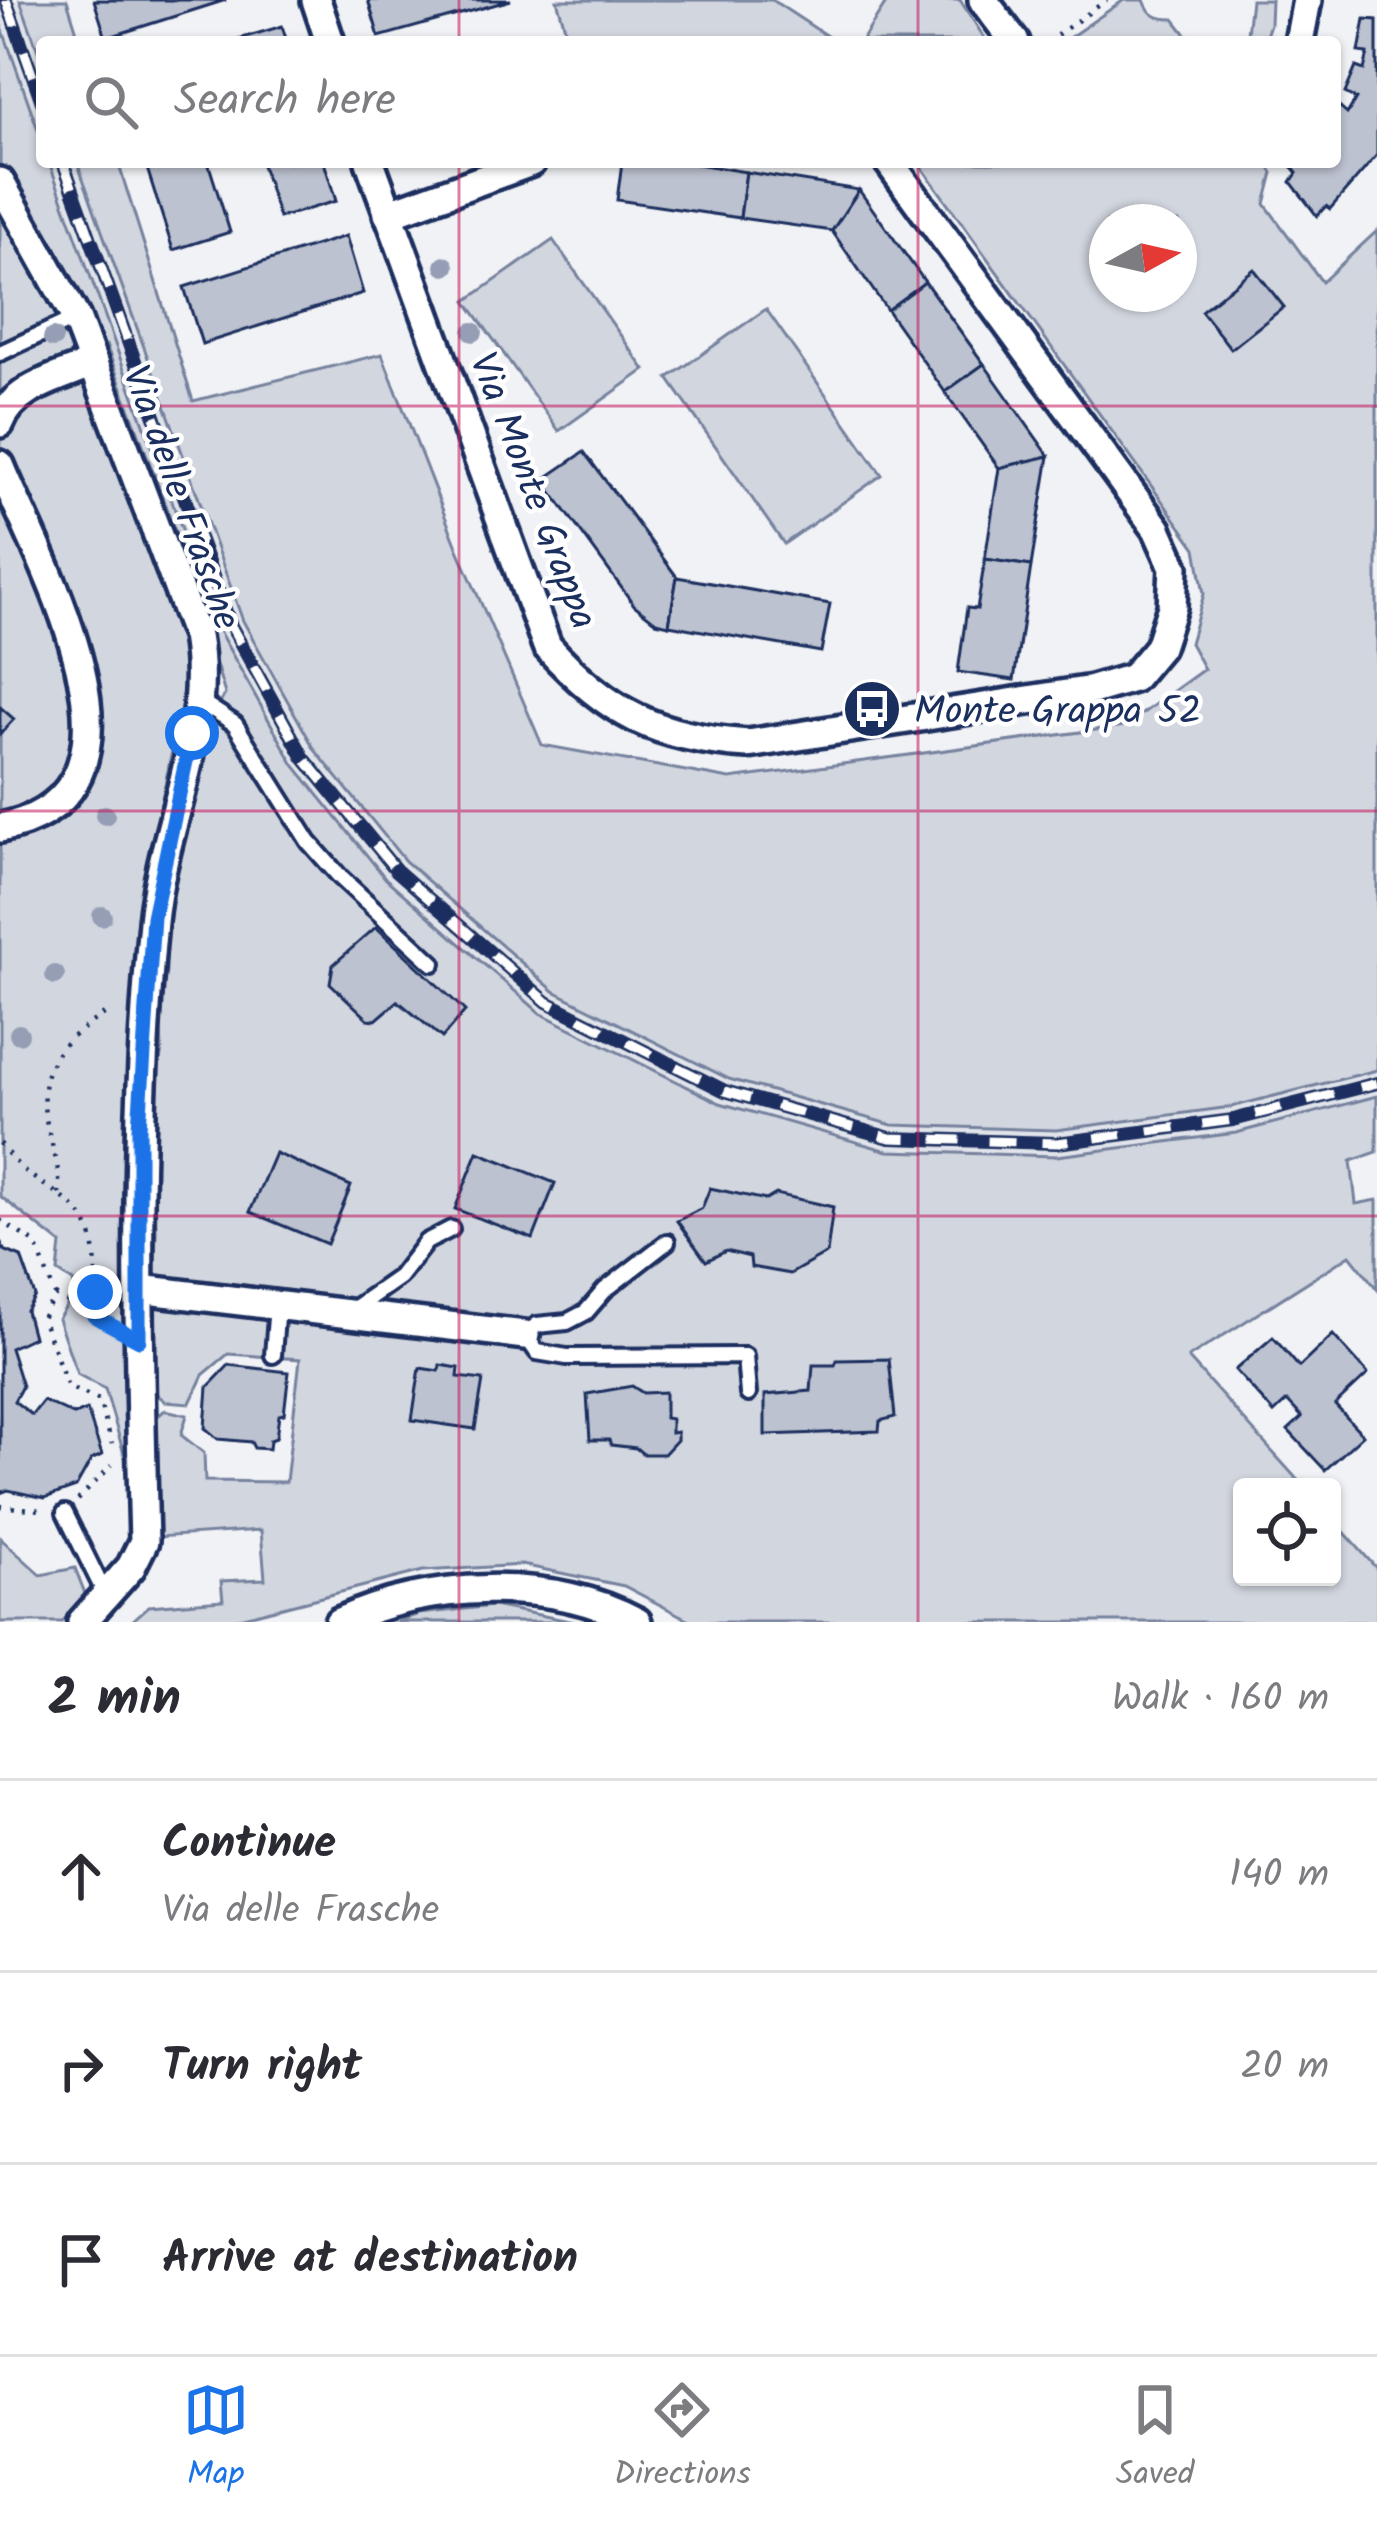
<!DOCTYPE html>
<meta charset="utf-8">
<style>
body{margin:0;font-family:Kalam,sans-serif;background:#f7f7f7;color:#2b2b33}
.controls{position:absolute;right:36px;bottom:36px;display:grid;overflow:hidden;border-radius:12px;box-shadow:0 3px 9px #0004}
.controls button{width:108px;height:108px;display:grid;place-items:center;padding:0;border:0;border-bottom:3px solid #e1e1e2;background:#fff;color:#2b2b33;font:60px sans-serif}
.compass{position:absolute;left:1089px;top:204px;width:108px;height:108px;border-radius:50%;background:#fff;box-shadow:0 3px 9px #0004;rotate:82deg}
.stop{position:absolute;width:36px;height:36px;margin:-27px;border:9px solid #1a73e8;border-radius:50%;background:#fff}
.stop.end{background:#1a73e8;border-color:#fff;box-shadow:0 3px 12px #0008}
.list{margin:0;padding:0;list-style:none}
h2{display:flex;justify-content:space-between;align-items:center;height:156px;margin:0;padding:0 48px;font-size:51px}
h2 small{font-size:39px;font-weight:400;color:#7c7c81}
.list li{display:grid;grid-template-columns:78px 1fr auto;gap:36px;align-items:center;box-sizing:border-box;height:192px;padding:0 48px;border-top:3px solid #e1e1e2}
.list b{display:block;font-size:45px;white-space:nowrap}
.list p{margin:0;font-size:39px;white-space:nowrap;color:#7c7c81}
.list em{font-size:39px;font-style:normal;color:#7c7c81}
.icon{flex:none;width:66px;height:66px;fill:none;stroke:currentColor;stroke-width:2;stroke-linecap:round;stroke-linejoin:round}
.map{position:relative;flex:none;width:1377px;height:1622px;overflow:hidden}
.search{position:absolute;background:#fff;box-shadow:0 3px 9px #0004;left:36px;right:36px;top:36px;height:132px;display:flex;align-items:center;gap:30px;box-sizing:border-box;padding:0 42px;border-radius:12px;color:#7c7c81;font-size:45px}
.sheet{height:732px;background:#fff}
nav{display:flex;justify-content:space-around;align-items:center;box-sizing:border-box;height:168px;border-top:3px solid #e1e1e2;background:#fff;font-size:33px;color:#7c7c81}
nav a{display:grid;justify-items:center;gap:6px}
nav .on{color:#1a73e8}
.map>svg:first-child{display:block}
.built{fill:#e1e4ea}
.green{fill:#d2d6df;stroke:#76829e;stroke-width:3;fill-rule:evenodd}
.building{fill:#bcc2d0;stroke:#1b2f5e;stroke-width:3}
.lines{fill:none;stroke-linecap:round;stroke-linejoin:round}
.lane-casing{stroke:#1b2f5e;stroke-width:22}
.street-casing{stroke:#1b2f5e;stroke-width:36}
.path{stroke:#1b2f5e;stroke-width:4.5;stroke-dasharray:3 9;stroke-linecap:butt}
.lane{stroke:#fff;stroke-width:14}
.street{stroke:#fff;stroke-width:27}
.rail-casing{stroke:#1b2f5e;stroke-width:14}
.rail{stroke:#fff;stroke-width:9;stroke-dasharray:27;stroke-linecap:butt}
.tree{fill:#959eb4}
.route{stroke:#1a73e8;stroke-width:15}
.grid{fill:none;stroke:#c2185b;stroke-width:3;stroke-opacity:0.55}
.labels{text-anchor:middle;stroke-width:9;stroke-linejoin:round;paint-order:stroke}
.street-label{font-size:39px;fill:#1b2f5e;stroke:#fff}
.poi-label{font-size:39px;fill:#1b2f5e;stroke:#fff;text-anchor:start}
</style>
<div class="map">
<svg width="1377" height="1622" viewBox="0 0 1377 1622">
<rect width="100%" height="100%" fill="#f1f2f5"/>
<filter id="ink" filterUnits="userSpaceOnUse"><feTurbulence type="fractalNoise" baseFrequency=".00833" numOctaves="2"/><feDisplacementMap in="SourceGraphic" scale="24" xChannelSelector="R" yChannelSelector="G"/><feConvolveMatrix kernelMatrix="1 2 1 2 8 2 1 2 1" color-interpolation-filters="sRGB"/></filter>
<g filter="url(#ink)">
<g class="built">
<path d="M0,0H20L42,62V141L0,22Z"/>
<path d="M49,162H77L243,621L276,680L892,1125L1056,1130L1231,1107L1377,1070V1096L1236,1133L1057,1156L888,1151L720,1103L540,1013L386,879L294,765L219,631Z"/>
</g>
<g class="green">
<path d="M20,0H67L80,42H42V62Z"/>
<path d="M557,0H772L836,42H569Z"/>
<path d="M888,0H960L987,42H861Z"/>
<path d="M1124,0H1144C1150,16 1157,19 1174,19L1192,42H1063Z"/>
<path d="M1251,0H1271L1270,24L1264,42H1246Z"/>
<path d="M0,22L42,141V162H49L219,631L294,765L386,879L540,1013L720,1103L888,1151L1057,1156L1236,1133L1377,1096V1152L1351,1161L1356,1204L1377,1200V1289L1350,1255L1188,1358L1304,1487H1242V1577H1332V1518L1377,1569V1622H693L624,1586L522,1565L423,1571L224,1622H131L149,1606L223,1600L221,1581L265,1579L261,1530L157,1537L151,1422L165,1410L187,1415L181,1435L204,1453L205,1481L286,1482L300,1359L228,1354L203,1375L190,1403L165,1401L150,1389L156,1232L154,1098L162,1049L160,1007L166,972V936L197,745L225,694L179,542L106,345L76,340L184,635L189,670L137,918L126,1133L130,1474L105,1389L77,1374L58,1319L76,1292L73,1282L58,1272L61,1244L0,1196Z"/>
<path d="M77,162H118L193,401L382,354L457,547L542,745L730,779L1125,726L1204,669L1190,643L1204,594L1196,548L918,162H1266L1273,173L1265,204L1322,282L1377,231V1070L1231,1107L1056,1130L892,1125L729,1079L554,991L405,861L315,750L243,621ZM1107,222H1179V294H1107Z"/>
<path d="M553,240L645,370L559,431L466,301Z"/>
<path d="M766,309L882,475L784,544L668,378Z"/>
<path d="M0,1538L41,1575L75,1568L86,1596L62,1622H0Z"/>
<path d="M493,1606L575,1622H396L419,1614Z"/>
</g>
<g class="building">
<path d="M94,0H226L106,38Z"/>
<path d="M368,0H511L379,37Z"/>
<path d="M1365,19L1377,20V155L1330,209L1326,206L1317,216L1291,182L1297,173L1288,162H1335V110L1338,106L1347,114L1356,99L1345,93L1356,67L1364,70L1368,53L1359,52Z"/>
<path d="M282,26L287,42H229Z"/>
<path d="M145,162H208L230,232L173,250Z"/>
<path d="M261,162H324L336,201L279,218Z"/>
<path d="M622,162H685L746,172L740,218L617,200Z"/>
<path d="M746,172L859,190L832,231L740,218Z"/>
<path d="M859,190L925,282L887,310L832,231Z"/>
<path d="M346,236L363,293L202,344L184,287Z"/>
<path d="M1254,269L1284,307L1231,349L1201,311Z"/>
<path d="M925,282L984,364L945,392L887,310Z"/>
<path d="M984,364L1049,456L999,468L945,392Z"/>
<path d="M584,452L677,577L669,625L656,622L634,605L543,480Z"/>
<path d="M1049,456L1031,566L985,559L999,468Z"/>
<path d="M985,559L1031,566L1014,680L958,672L967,608L977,609Z"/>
<path d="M677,577L830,604L821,652L669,625Z"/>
<path d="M0,707L14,719L0,734Z"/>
<path d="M376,927L465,1011L442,1038L398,1001L376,1020L368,1019L330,983L333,965Z"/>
<path d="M478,1152L555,1183L533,1239L455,1209Z"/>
<path d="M275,1153L351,1186L327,1244L250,1212Z"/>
<path d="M710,1188L766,1200L776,1194L833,1207L827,1253L790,1274L751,1267L750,1257L726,1251L706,1261L677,1221L702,1208Z"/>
<path d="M0,1240L4,1250L21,1257L35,1296L26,1311L33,1337L10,1348L22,1386L14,1401L32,1415L43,1401L74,1415L87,1410L102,1455L91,1460L76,1487L45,1498L8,1490L0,1493Z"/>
<path d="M1333,1335L1368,1374L1335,1405L1363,1435L1325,1470L1288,1430L1302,1417L1287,1401L1274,1413L1235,1370L1273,1337L1299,1367Z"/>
<path d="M889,1359L895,1417L880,1421L879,1431L765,1435V1395L811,1391L813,1365H835L837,1360Z"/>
<path d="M229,1365L289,1372L284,1414L279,1415L276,1438L270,1440L269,1449L254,1448L251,1442L218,1439L205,1428L208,1387Z"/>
<path d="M440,1365L459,1368L458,1377L483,1380L475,1429L412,1420L420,1368L439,1371Z"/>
<path d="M632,1386L643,1393L665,1392V1418L671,1419V1433L677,1432V1440L664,1454H643L636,1448L611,1445L609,1440H590L587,1394Z"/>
</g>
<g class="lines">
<g class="lane-casing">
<g id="lane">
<path d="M0,353L76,318"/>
<path d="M200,701L235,724L309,842L341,878L433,963"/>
<path d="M667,1242L605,1290L586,1312L567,1322L537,1325L525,1335L537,1352L567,1357L745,1356L748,1394"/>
<path d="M346,1314L399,1277L426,1242L451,1229"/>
<path d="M273,1355L277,1305"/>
<path d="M65,1513L106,1596"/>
</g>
</g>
<g class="street-casing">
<g id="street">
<path d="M316,0L330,42"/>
<path d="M983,0L1015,42"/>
<path d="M1299,42L1307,0"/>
<path d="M370,162L547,646C608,714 657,738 748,744L1092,690L1133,678L1159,647L1172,607L1174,567L1157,529L889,162"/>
<path d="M0,182L76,318L196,636C213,732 162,827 153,922C133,1127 138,1335 144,1541L131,1567L82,1622"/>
<path d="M388,214L531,162"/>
<path d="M0,423C13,387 61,377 93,363"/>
<path d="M0,465C38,559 176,794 0,828"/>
<path d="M139,1289L525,1335"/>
<path d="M339,1622C427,1582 549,1575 637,1622"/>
</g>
</g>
<g class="path">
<path d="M1047,42L1107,0"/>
<path d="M0,1143C27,1181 42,1179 73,1206C102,1230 96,1281 94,1316"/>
<path d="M59,1194C61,1167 51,1146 46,1119C35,1066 63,1039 106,1013"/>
<path d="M0,1220L36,1244L55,1295L42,1318L68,1387L99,1400L112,1444"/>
<path d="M55,1295L113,1326"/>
<path d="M78,1500L112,1465"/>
<path d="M0,1506L42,1510"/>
</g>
<use href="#lane" class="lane"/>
<use href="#street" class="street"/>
<g class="rail-casing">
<g id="rail">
<path d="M6,0L42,102"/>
<path d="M63,162L231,626L304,758L396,870L547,1002L725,1091L890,1138L1057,1143L1233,1120L1377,1083"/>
</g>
</g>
<use href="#rail" class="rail"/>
</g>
<g class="tree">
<circle cx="445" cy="266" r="10"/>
<circle cx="473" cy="332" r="10"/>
<circle cx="53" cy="338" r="10"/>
<circle cx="105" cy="815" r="10"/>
<circle cx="102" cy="916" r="10"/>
<circle cx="55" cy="975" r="10"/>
<circle cx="19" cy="1034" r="10"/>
</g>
</g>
<g class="lines" filter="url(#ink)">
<path class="route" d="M95,1292L94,1316L139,1340V1128L153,917L192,733"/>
</g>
<path class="grid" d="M459,0V42M918,0V42M459,162V1622M918,162V1622M0,406H1377M0,811H1377M0,1216H1377"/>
<defs>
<g id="bus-disc" transform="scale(3)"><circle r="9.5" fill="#1b2f5e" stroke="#fff"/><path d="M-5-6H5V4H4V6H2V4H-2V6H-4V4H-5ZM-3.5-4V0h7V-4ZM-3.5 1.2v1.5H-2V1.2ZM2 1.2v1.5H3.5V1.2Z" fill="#fff"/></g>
</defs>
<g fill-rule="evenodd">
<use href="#bus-disc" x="872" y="709"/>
</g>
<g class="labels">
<g class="street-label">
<text transform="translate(535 490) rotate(69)" y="14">Via Monte Grappa</text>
<text transform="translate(183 497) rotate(70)" y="14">Via delle Frasche</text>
</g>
<g class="poi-label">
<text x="914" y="723">Monte Grappa 52</text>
</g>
</g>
</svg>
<div class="controls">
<button><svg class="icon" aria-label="locate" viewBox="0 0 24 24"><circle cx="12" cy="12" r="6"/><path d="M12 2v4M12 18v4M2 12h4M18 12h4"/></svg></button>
</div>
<svg class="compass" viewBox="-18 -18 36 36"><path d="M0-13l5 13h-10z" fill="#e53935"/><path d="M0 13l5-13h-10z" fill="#7c7c81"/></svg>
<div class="stop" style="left:192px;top:733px"></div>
<div class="stop end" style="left:95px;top:1292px"></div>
<div class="search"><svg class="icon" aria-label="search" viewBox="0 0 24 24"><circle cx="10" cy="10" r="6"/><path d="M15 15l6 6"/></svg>Search here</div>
</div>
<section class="sheet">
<h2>2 min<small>Walk · 160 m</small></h2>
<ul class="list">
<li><svg class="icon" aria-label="ahead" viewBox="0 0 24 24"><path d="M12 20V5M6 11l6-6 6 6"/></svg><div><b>Continue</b><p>Via delle Frasche</p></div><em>140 m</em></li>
<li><svg class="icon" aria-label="right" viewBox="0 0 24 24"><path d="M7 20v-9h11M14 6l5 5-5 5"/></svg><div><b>Turn right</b></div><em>20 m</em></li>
<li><svg class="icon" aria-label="arrive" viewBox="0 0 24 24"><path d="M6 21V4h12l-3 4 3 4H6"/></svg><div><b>Arrive at destination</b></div></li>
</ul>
</section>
<nav>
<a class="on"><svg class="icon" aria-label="map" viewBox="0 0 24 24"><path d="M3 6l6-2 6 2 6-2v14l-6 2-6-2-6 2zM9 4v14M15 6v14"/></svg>Map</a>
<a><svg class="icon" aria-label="directions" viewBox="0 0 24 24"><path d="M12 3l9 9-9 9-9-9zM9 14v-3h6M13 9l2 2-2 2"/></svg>Directions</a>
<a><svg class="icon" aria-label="saved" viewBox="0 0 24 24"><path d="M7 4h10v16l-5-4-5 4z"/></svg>Saved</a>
</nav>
